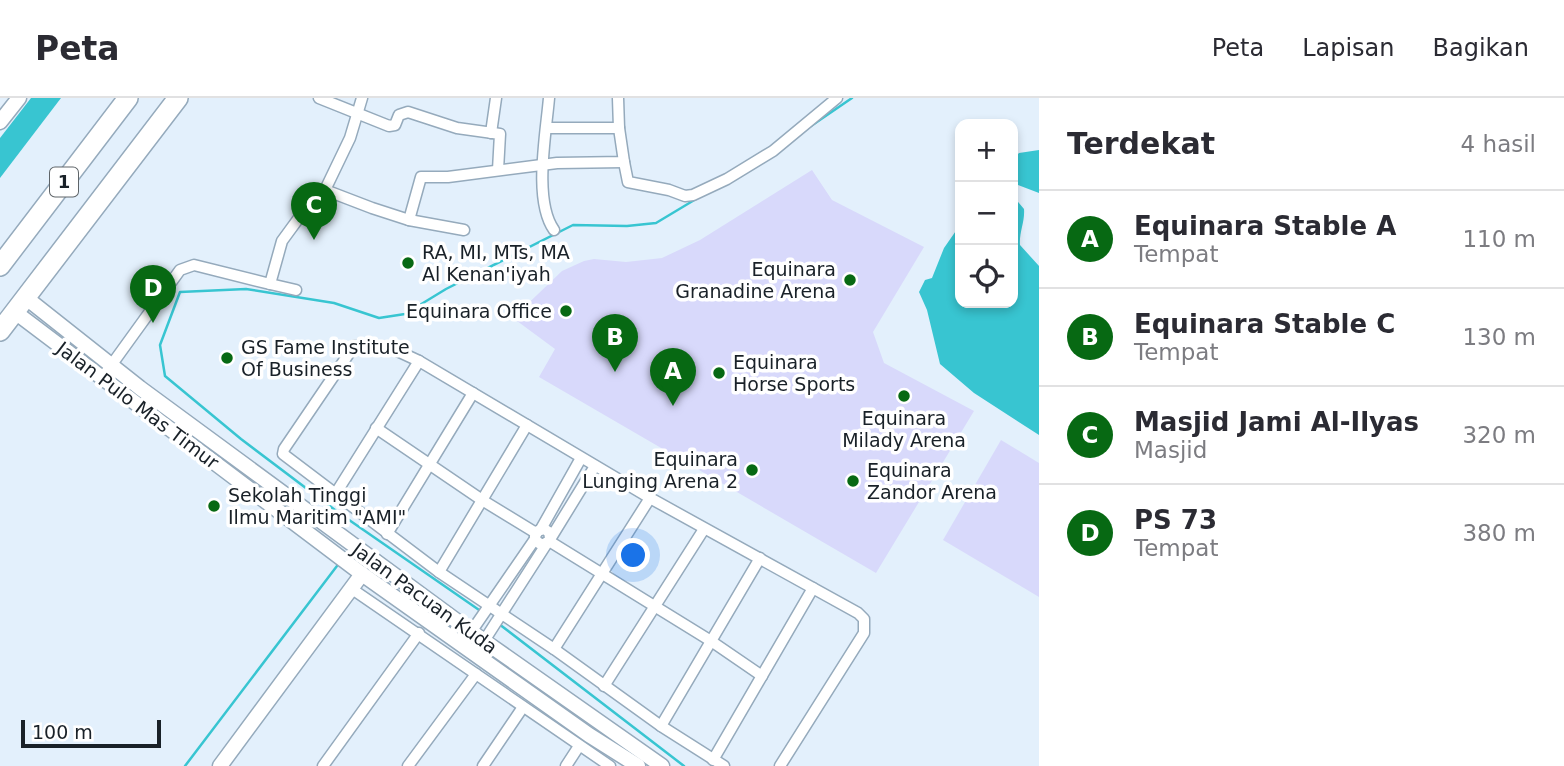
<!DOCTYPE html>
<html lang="id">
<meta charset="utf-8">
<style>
body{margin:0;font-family:"DejaVu Sans",sans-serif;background:#f7f7f7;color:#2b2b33}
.controls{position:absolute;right:21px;top:21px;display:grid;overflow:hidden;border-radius:14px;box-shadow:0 4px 10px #0003}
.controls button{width:63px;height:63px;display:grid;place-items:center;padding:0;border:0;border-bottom:2px solid #e1e1e2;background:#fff;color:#2b2b33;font:35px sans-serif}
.scale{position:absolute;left:21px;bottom:18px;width:140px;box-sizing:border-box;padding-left:7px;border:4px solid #192128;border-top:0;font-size:19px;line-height:24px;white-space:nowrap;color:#192128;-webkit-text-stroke:5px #fff;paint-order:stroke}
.you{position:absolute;left:634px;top:458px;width:24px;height:24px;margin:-18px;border:5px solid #fff;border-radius:50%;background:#1a73e8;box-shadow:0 0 0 10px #1a73e833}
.badge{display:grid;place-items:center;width:46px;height:46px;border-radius:50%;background:#076913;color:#fff;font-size:23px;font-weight:700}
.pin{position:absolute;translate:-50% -58px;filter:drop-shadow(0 2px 4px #0008)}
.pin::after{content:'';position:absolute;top:37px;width:24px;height:21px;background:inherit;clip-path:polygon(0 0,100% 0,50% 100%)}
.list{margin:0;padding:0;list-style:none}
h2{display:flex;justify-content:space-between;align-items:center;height:91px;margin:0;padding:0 28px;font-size:30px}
h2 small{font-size:23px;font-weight:400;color:#7c7c81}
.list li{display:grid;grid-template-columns:46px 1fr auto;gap:21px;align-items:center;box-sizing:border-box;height:98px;padding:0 28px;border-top:2px solid #e1e1e2}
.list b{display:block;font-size:26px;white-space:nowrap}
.list p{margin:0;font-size:23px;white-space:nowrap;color:#7c7c81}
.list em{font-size:23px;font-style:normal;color:#7c7c81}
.icon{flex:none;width:38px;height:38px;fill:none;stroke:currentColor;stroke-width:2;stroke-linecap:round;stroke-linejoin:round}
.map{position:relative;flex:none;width:1039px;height:668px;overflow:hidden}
header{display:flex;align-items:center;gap:42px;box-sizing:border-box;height:98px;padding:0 35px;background:#fff;border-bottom:2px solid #e1e1e2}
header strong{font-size:33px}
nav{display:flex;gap:38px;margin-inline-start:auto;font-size:24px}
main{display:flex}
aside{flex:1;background:#fff}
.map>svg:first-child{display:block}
.green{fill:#d8d9fb}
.water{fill:#38c5d1}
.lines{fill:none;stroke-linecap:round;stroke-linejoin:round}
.stream{stroke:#38c5d1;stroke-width:2.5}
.street-casing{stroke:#95aabc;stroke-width:13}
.secondary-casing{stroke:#95aabc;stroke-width:17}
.highway-casing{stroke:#95aabc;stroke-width:22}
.street{stroke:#fff;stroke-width:10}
.secondary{stroke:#fff;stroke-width:14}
.highway{stroke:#fff;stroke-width:19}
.poi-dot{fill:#076913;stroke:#fff;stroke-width:2.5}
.labels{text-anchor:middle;stroke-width:7;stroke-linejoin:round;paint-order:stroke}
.shield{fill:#fff;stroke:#5e6468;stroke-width:2}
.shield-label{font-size:18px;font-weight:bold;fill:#192128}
.poi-label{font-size:19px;fill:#192128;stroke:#fff;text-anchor:start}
.street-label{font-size:19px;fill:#192128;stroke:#fff}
</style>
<header>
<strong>Peta</strong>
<nav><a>Peta</a><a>Lapisan</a><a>Bagikan</a></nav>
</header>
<main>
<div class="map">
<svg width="1039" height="668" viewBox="0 0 1039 668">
<rect width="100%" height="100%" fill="#e3f0fc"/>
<g class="green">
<path d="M812,72L832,102L924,149L873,234L884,265L974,313L876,475L539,279L555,251L513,220L562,173L584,163L594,161L626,164L662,160L700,142Z"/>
<path d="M1001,342L1039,365V499L943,442Z"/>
</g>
<g class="water">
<path d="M31,0H61L0,80V40Z"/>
<path d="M1039,52V95L1013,85V61L1019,55Z"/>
<path d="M1013,98L1024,111C1025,124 1019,134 1020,147L1039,168V337L974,295L940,266L927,212L919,194L925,182L932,180L944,150L960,127V205H1013Z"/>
</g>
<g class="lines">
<g class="stream">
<path d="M811,28L852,0"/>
<path d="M482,514L339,415L241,341L165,278L160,247L180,194L246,191L334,205L379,220L405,216L446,191L573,127L627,128L656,125L696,101"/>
<path d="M499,526L684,668"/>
<path d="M185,668L340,464"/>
</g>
<g class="street-casing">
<g id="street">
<path d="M319,0L389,28L395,27L399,17L408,14L457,30L500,36L498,72"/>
<path d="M549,0C546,36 533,102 554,132"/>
<path d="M547,30H619"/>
<path d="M491,35L496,0"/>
<path d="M624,64L628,84L669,92L685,98L693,97L727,81L773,53L837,0"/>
<path d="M325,92L372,110L409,122L464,132"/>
<path d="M409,122L421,79H448L557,65L624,64L619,30L618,0"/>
<path d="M270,186L296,192"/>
<path d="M102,280L180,172L194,167L270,186L282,143L301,117L325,92L350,40L362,0"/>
<path d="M376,330L482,402L536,435"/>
<path d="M336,395L419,263"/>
<path d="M541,431L581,360"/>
<path d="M387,436L473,295"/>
<path d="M550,440L549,434L544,431L538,433L535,438L536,443L542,447L549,443L595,368"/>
<path d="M549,443L711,543L762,578"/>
<path d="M439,474L527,327"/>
<path d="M352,491L610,668"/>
<path d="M471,534L535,441"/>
<path d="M484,543L547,445"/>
<path d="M554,551L650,400"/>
<path d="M604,588L704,431"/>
<path d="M661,628L760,460"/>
<path d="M713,662L813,490"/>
<path d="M323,668L419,535"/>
<path d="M408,668L476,576"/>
<path d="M483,668L523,609"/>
<path d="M566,668L579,648"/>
<path d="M724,668L661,628L554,551L439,474L283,356L284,351L354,248L393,251L419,263L650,400L858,515L864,521V535L780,668"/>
</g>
</g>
<g class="secondary-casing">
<g id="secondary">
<path d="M0,24L19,0"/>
<path d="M25,199L140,290L484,543L662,668"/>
<path d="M15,214L362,476L589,637L638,668"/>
<path d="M220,668L362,476"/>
</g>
</g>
<g class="highway-casing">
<g id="highway">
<path d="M0,168L128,0"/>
<path d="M0,233L178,0"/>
</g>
</g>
<use href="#street" class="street"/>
<use href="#secondary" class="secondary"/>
<use href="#highway" class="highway"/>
</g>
<g class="poi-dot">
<circle cx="408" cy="165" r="7"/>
<circle cx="850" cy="182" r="7"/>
<circle cx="566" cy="213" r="7"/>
<circle cx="227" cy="260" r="7"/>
<circle cx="719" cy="275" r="7"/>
<circle cx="904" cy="298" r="7"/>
<circle cx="752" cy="372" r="7"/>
<circle cx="853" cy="383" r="7"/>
<circle cx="214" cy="408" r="7"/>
</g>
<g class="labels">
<rect class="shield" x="50" y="69.5" width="28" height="29" rx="5"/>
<g class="shield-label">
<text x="64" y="90">1</text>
</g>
<g class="poi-label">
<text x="422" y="161">RA, MI, MTs, MA<tspan x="422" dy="22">Al Kenan'iyah</tspan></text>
<text x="836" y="178" text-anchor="end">Equinara<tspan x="836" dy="22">Granadine Arena</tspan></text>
<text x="552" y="220" text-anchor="end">Equinara Office</text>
<text x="241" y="256">GS Fame Institute<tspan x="241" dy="22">Of Business</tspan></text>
<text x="733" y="271">Equinara<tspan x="733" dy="22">Horse Sports</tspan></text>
<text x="904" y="327" text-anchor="middle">Equinara<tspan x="904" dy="22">Milady Arena</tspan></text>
<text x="738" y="368" text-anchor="end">Equinara<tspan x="738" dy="22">Lunging Arena 2</tspan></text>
<text x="867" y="379">Equinara<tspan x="867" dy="22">Zandor Arena</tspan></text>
<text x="228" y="404">Sekolah Tinggi<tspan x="228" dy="22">Ilmu Maritim "AMI"</tspan></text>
</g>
<g class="street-label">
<text transform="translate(138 307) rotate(37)" y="7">Jalan Pulo Mas Timur</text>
<text transform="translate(425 500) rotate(36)" y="7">Jalan Pacuan Kuda</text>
</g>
</g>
</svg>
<div class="controls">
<button>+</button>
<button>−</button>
<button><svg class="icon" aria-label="locate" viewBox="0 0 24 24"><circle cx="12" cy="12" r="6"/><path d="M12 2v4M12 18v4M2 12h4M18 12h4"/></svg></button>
</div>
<div class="scale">100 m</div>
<div class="you"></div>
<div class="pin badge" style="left:673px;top:308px">A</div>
<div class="pin badge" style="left:615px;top:274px">B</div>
<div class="pin badge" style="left:314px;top:142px">C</div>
<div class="pin badge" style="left:153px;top:225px">D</div>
</div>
<aside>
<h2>Terdekat<small>4 hasil</small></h2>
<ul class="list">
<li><span class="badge">A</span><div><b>Equinara Stable A</b><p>Tempat</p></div><em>110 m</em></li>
<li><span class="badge">B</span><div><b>Equinara Stable C</b><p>Tempat</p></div><em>130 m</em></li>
<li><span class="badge">C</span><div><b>Masjid Jami Al-Ilyas</b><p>Masjid</p></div><em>320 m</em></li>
<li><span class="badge">D</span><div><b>PS 73</b><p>Tempat</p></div><em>380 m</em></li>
</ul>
</aside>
</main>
